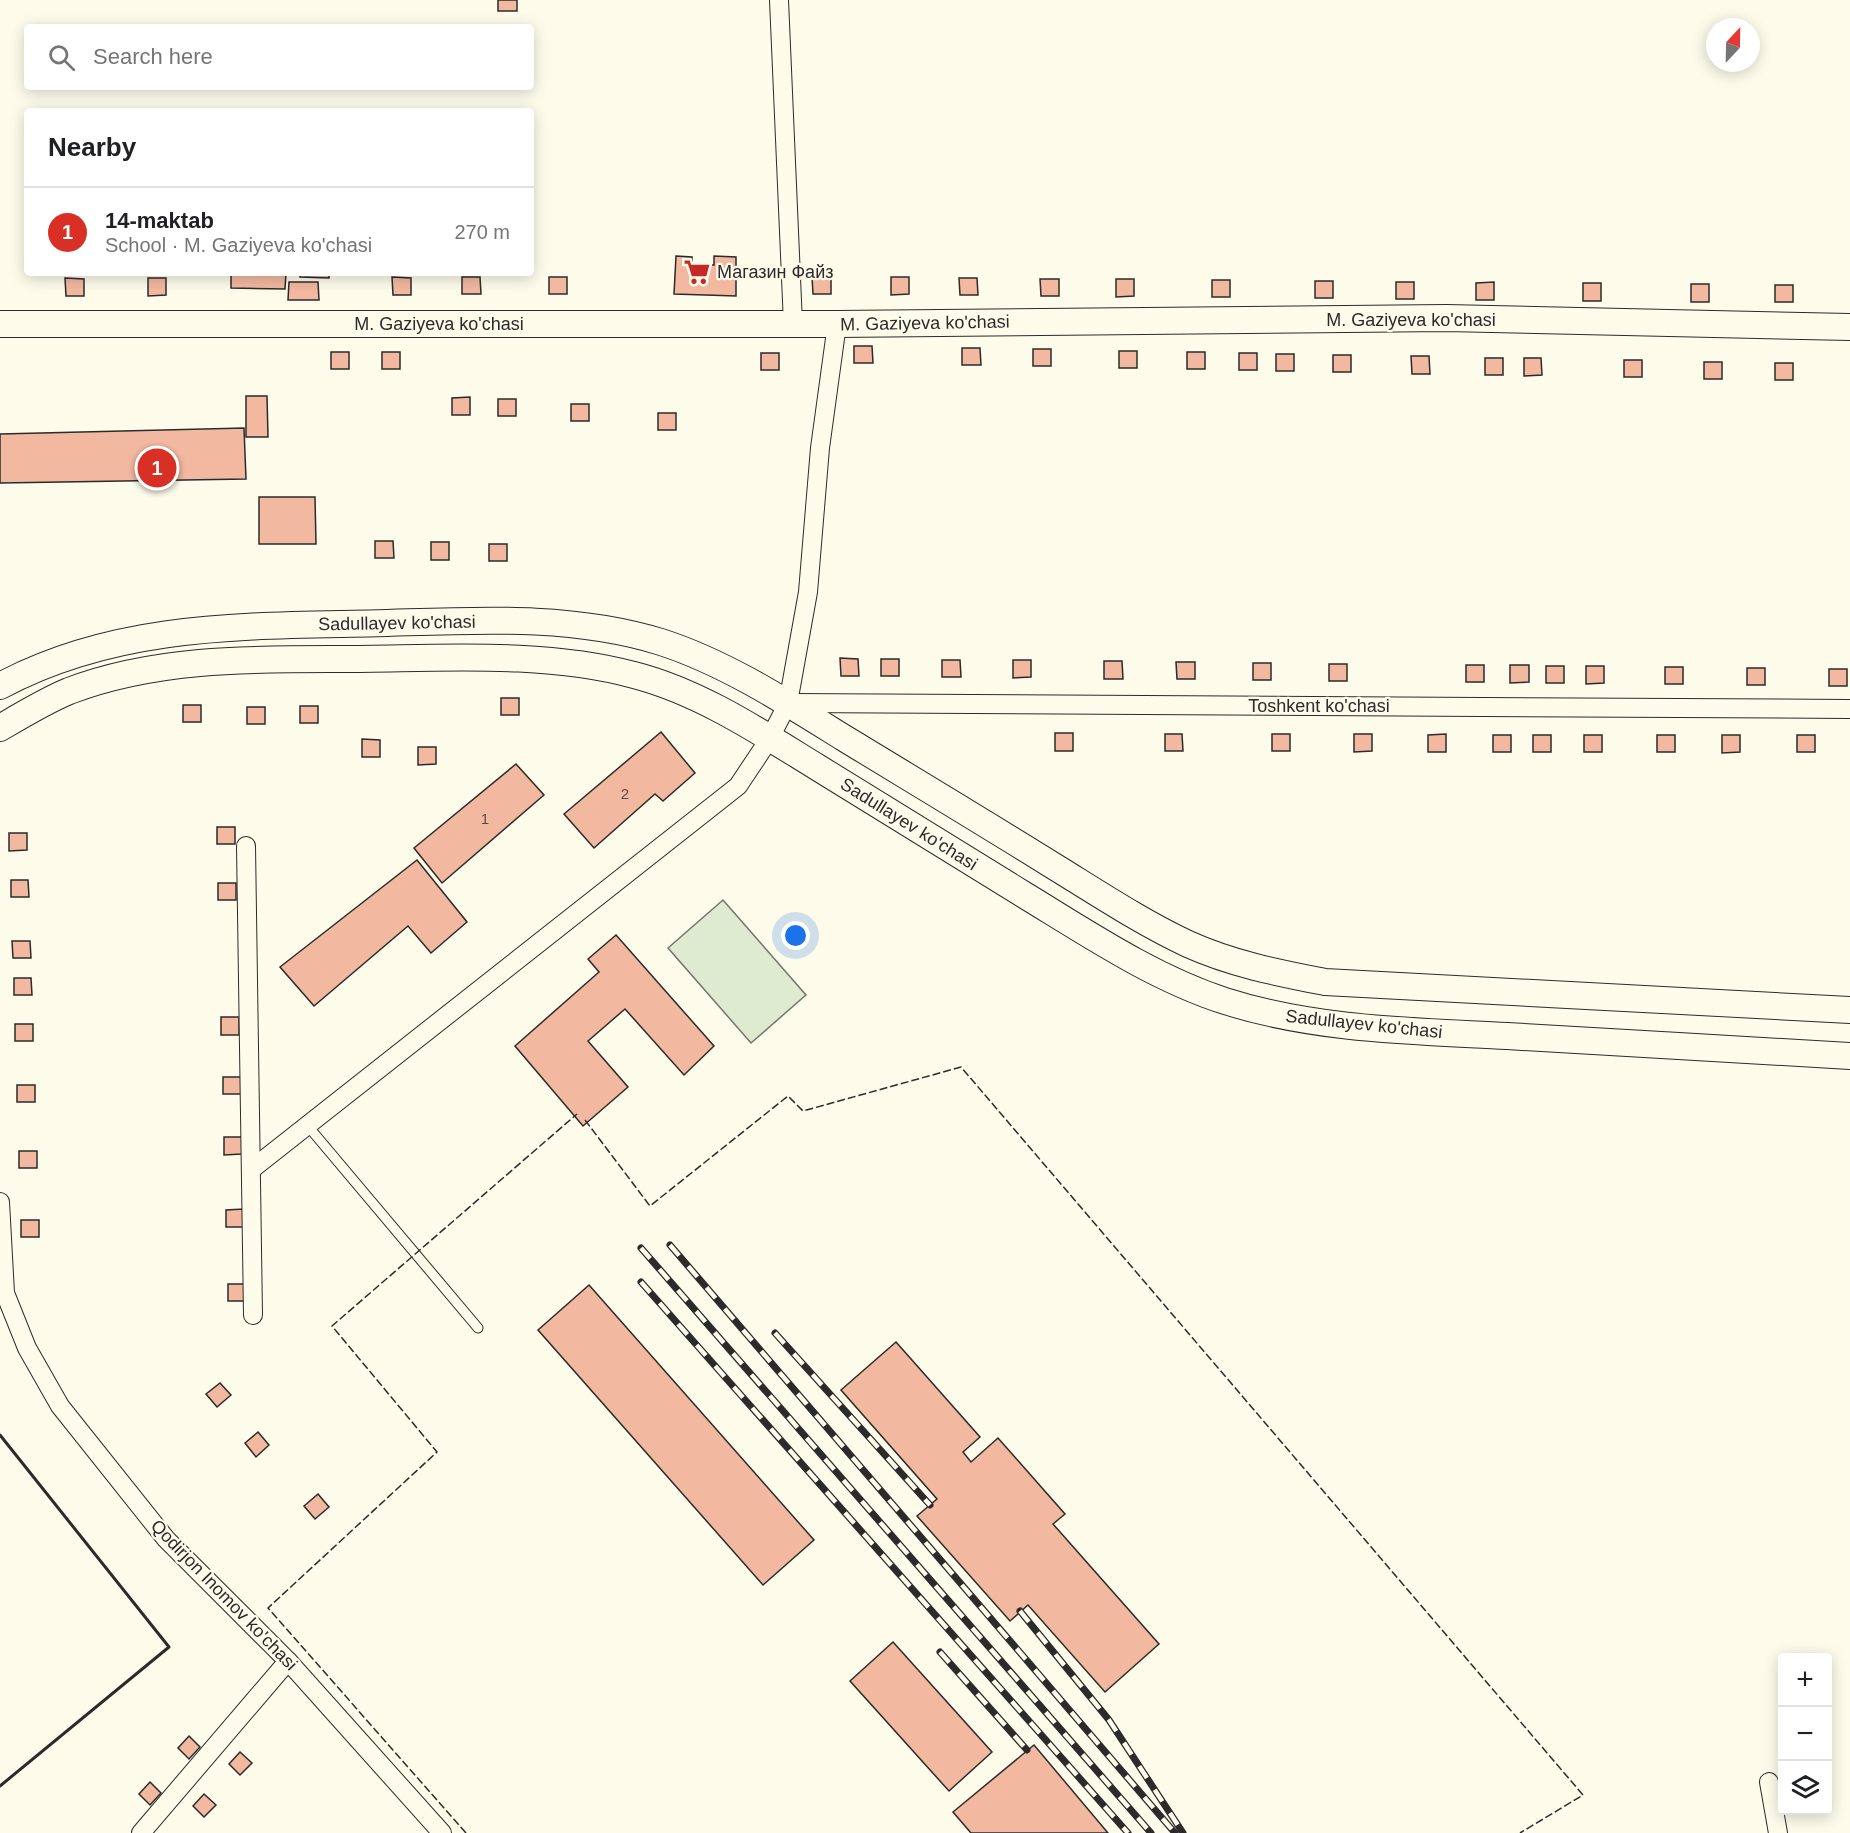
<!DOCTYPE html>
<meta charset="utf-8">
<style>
body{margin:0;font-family:Arial,sans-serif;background:#f2f2f2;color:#202124}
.controls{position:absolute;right:18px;bottom:18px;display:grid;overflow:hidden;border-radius:6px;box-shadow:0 3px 15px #0003}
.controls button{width:54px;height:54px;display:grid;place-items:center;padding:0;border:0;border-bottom:2px solid #e0e0e0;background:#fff;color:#202124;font:30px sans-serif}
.compass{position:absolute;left:1706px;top:18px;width:54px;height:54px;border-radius:50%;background:#fff;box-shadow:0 3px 15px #0003;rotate:22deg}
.you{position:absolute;left:796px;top:936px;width:21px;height:21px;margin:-15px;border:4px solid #fff;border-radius:50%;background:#1a73e8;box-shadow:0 0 0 9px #1a73e833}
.badge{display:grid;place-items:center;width:39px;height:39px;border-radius:50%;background:#d93025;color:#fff;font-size:20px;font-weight:700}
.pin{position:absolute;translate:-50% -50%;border:3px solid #fff;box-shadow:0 2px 6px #0006}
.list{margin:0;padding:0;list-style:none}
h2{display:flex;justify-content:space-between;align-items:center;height:78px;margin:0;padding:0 24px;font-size:26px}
h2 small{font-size:20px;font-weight:400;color:#757577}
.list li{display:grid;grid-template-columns:39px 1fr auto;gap:18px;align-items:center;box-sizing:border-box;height:90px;padding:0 24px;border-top:2px solid #e0e0e0}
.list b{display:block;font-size:22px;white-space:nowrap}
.list p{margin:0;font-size:20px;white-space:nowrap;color:#757577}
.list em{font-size:20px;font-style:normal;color:#757577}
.icon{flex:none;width:33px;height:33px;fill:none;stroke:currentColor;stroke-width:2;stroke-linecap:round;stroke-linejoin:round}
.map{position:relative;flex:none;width:1850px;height:1833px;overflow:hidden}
.search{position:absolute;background:#fff;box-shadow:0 3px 15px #0003;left:24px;top:24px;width:510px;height:66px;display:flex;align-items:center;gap:15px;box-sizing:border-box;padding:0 21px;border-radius:6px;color:#757577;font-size:22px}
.panel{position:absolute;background:#fff;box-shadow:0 3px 15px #0003;left:24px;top:108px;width:510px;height:168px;border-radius:6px}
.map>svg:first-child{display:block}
.green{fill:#deebd1;stroke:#74746e;stroke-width:1.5}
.building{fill:#f2b8a0;stroke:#2b2b2b;stroke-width:1.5}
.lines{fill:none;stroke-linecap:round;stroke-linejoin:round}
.lane-casing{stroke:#2b2b2b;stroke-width:11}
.street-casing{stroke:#2b2b2b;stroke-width:20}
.secondary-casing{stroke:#2b2b2b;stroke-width:28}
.lane{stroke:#fdfbea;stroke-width:9}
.street{stroke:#fdfbea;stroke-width:18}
.secondary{stroke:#fdfbea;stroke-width:26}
.rail-casing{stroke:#2b2b2b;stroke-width:7}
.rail{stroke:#fdfbea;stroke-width:4.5;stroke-dasharray:14;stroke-linecap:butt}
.fence{stroke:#2b2b2b;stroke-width:1.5;stroke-dasharray:8 3;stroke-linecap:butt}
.wall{stroke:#2b2b2b;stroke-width:3}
.labels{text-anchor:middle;stroke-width:4.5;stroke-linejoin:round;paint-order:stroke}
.number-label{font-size:15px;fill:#5d4e48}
.poi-label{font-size:18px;fill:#2b2b2b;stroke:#fdfbea;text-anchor:start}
.street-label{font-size:18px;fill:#2b2b2b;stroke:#fdfbea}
</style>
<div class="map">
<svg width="1850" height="1833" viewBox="0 0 1850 1833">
<rect width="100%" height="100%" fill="#fdfbea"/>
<path class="green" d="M723,900L806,995L751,1043L668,948Z"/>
<g class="building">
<rect x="498" y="0" width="19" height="11"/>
<path d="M676,256L692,257V264L714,265V256L736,257V296L674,294Z"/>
<path d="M231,273H286L285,289L231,288Z"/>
<path d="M300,273H329V278L300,277Z"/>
<path d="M831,276V294H813L812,277Z"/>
<path d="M392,277L411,278V295H393Z"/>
<path d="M462,277H480L481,294H462Z"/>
<rect x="549" y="277" width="18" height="17"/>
<path d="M891,277H909V294L891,295Z"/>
<path d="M65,278L84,279V296H66Z"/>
<path d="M148,278H166V295L148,296Z"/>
<path d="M959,278H977L978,295H960Z"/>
<path d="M1040,279H1059V296H1041Z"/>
<path d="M1116,279H1134V296L1116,297Z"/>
<rect x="1212" y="280" width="18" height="17"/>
<rect x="1315" y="281" width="18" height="17"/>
<path d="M289,282H318L319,300H288Z"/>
<rect x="1396" y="282" width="18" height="17"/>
<path d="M1494,282V300H1476V283Z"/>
<rect x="1583" y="283" width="18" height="18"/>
<rect x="1691" y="284" width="18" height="18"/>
<rect x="1775" y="285" width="18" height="17"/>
<path d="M854,346H872L873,363H854Z"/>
<path d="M962,348H980L981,365H962Z"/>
<rect x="1033" y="349" width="18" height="17"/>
<rect x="1119" y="351" width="18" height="17"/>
<rect x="331" y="352" width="18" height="17"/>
<rect x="382" y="352" width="18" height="17"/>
<rect x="1187" y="352" width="18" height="17"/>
<rect x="761" y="353" width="18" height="17"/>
<rect x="1239" y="353" width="18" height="17"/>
<rect x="1276" y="354" width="18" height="17"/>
<rect x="1333" y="355" width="18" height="17"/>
<path d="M1411,356H1429L1430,374H1412Z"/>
<rect x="1485" y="358" width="18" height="17"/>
<path d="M1524,358H1541L1542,375L1524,376Z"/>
<rect x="1624" y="360" width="18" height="17"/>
<rect x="1704" y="362" width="18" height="17"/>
<rect x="1775" y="363" width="18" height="17"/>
<path d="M246,396H267L268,437H246Z"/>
<path d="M470,397V415H452V398Z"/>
<rect x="498" y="399" width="18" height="17"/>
<rect x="571" y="404" width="18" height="17"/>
<rect x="658" y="413" width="18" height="17"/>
<path d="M244,428L246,479L0,483V434Z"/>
<path d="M259,497H315L316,544H259Z"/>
<path d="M375,541H393L394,558H375Z"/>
<rect x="431" y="542" width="18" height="18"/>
<rect x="489" y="544" width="18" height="17"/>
<path d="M840,658L858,659L859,676H841Z"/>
<rect x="881" y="659" width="18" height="17"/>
<path d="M942,660H960L961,677H942Z"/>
<path d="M1013,660H1031V677L1013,678Z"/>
<path d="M1104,661H1122L1123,679H1104Z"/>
<path d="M1176,662H1195V679H1177Z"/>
<rect x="1253" y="663" width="18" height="17"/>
<rect x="1329" y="664" width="18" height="17"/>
<rect x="1466" y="665" width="18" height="17"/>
<path d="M1510,665H1529V682L1510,683Z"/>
<rect x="1546" y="666" width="18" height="17"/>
<path d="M1586,666H1604V683L1586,684Z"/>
<rect x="1665" y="667" width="18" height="17"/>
<rect x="1747" y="668" width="18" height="17"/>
<rect x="1829" y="669" width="18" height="17"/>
<rect x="501" y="698" width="18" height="17"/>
<rect x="183" y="705" width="18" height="17"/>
<rect x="300" y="706" width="18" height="17"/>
<rect x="247" y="707" width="18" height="17"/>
<path d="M661,732L695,773L663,801L655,794L594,848L564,814Z"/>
<rect x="1055" y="733" width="18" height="18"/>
<path d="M1165,734H1182L1183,751H1165Z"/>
<rect x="1272" y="734" width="18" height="17"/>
<path d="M1354,734H1372V751L1354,752Z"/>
<path d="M1446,734V752H1428V735Z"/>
<rect x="1493" y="735" width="18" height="17"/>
<rect x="1533" y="735" width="18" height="17"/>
<rect x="1584" y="735" width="18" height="17"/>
<rect x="1657" y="735" width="18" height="17"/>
<path d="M1722,735H1740V752L1722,753Z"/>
<rect x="1797" y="735" width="18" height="17"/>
<path d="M362,739L380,740V757H362Z"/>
<path d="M418,747H436V764L418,765Z"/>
<path d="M516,764L544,795L442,883L414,848Z"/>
<rect x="217" y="827" width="18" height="17"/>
<path d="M9,833H27V850L9,851Z"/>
<path d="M417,860L467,922L431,953L408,926L314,1006L280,967Z"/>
<path d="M11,880H28L29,897H11Z"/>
<rect x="218" y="883" width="18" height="17"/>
<path d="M616,935L714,1046L684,1075L625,1009L588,1041L628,1087L583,1126L515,1046L599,972L588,959Z"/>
<path d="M12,941H30L31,958H13Z"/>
<path d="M14,978H31L32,995H14Z"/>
<rect x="221" y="1017" width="18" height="18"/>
<rect x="15" y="1024" width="18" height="17"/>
<rect x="223" y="1077" width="18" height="17"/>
<rect x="17" y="1085" width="18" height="17"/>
<path d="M224,1137H242V1154L224,1155Z"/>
<rect x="19" y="1151" width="18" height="17"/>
<path d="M244,1209V1227H226V1210Z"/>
<rect x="21" y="1220" width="18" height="17"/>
<rect x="228" y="1284" width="18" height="17"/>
<path d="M589,1285L814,1540L763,1585L538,1330Z"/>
<path d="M896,1342L980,1437L963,1452L971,1462L998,1438L1065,1514L1053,1524L1159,1644L1105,1692L1028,1605L1010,1621L917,1516L937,1499L841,1390Z"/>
<path d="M220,1383L231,1395L217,1407L206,1394Z"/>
<path d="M258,1432L269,1445L256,1457L245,1443Z"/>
<path d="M318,1494L329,1507L315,1519L304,1506Z"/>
<path d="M893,1642L992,1752L949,1791L850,1681Z"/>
<path d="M189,1736L200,1747L189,1759L178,1748Z"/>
<path d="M1034,1745L1108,1833H971L953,1812Z"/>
<path d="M240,1752L252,1763L240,1775L229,1764Z"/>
<path d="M150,1782L161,1793L150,1805L139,1794Z"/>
<path d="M204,1794L216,1805L204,1817L193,1806Z"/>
</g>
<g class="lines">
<g class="lane-casing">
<path id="lane" d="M307,1125L478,1328"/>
</g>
<g class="street-casing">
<g id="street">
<path d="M779,0L793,324"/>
<path d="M790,703L1850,709"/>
<path d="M246,846L253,1315"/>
<path d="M252,1169L738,786L770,738L788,703L808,592L820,448L837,324"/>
<path d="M0,1202L5,1293L27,1348L60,1406L166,1539L288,1661L442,1833"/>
<path d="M1769,1782L1778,1833"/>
<path d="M141,1833L288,1661"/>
</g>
</g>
<g class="secondary-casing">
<g id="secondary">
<path d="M0,324H837L1446,318L1850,327"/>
<path d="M0,686C106,629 223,626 341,624C447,623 558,610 661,642C726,663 786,702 844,738C913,780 983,822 1052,865C1096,892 1141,922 1188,944C1232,964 1279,973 1325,982L1850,1010"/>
<path d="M0,728C22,715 45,701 69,691C155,658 251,659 341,659C435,659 542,650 634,675C700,692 760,732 817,767C887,810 957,853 1026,896C1090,935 1154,978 1225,1001C1316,1030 1413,1031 1507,1036C1621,1043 1736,1049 1850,1056"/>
</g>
</g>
<use href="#lane" class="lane"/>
<use href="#street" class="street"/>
<use href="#secondary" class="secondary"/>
<g class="rail-casing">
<g id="rail">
<path d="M670,1245L1175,1833"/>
<path d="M641,1248L1151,1833"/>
<path d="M641,1282L1128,1833"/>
<path d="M775,1333L930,1505"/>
<path d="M1020,1611L1109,1720L1183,1833"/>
<path d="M940,1652L1027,1750"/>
</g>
</g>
<use href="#rail" class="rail"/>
<g class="fence">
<path d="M585,1120L650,1206L788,1096L803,1111L961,1067L1583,1795L1520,1833"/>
<path d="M466,1833L268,1608L437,1452L332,1326L577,1114"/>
</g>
<path class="wall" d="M0,1435L169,1647L0,1786"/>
</g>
<defs>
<g id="supermarket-bare" transform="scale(2.07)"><path d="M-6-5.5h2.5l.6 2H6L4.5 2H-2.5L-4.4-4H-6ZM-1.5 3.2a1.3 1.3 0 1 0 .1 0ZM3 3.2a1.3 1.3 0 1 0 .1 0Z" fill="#c62828" stroke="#fdfbea" stroke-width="2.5" paint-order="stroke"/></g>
</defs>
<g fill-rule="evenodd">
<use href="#supermarket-bare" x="697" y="272"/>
</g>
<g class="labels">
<g class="number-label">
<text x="625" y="799">2</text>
<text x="485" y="824">1</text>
</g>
<g class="poi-label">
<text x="717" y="278">Магазин Файз</text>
</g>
<g class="street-label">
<text x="1411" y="326">M. Gaziyeva ko'chasi</text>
<text transform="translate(925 323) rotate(-1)" y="6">M. Gaziyeva ko'chasi</text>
<text x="439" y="330">M. Gaziyeva ko'chasi</text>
<text transform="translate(397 623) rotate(-1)" y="6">Sadullayev ko'chasi</text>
<text x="1319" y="712">Toshkent ko'chasi</text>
<text transform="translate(909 824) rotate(32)" y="6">Sadullayev ko'chasi</text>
<text transform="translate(1364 1024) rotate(6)" y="6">Sadullayev ko'chasi</text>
<text transform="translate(224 1595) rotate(46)" y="6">Qodirjon Inomov ko'chasi</text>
</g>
</g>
</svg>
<div class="controls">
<button>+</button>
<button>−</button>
<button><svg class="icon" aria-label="layers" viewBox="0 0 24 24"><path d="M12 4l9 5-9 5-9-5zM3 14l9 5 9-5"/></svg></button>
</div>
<svg class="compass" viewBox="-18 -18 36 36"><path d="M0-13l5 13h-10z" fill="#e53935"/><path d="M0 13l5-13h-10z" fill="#757577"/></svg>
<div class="you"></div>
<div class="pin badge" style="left:157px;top:468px">1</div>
<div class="search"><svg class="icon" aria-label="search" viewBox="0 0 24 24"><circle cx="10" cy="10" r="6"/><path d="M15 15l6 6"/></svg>Search here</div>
<section class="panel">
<h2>Nearby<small></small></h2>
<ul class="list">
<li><span class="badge">1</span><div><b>14-maktab</b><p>School · M. Gaziyeva ko'chasi</p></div><em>270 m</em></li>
</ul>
</section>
</div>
